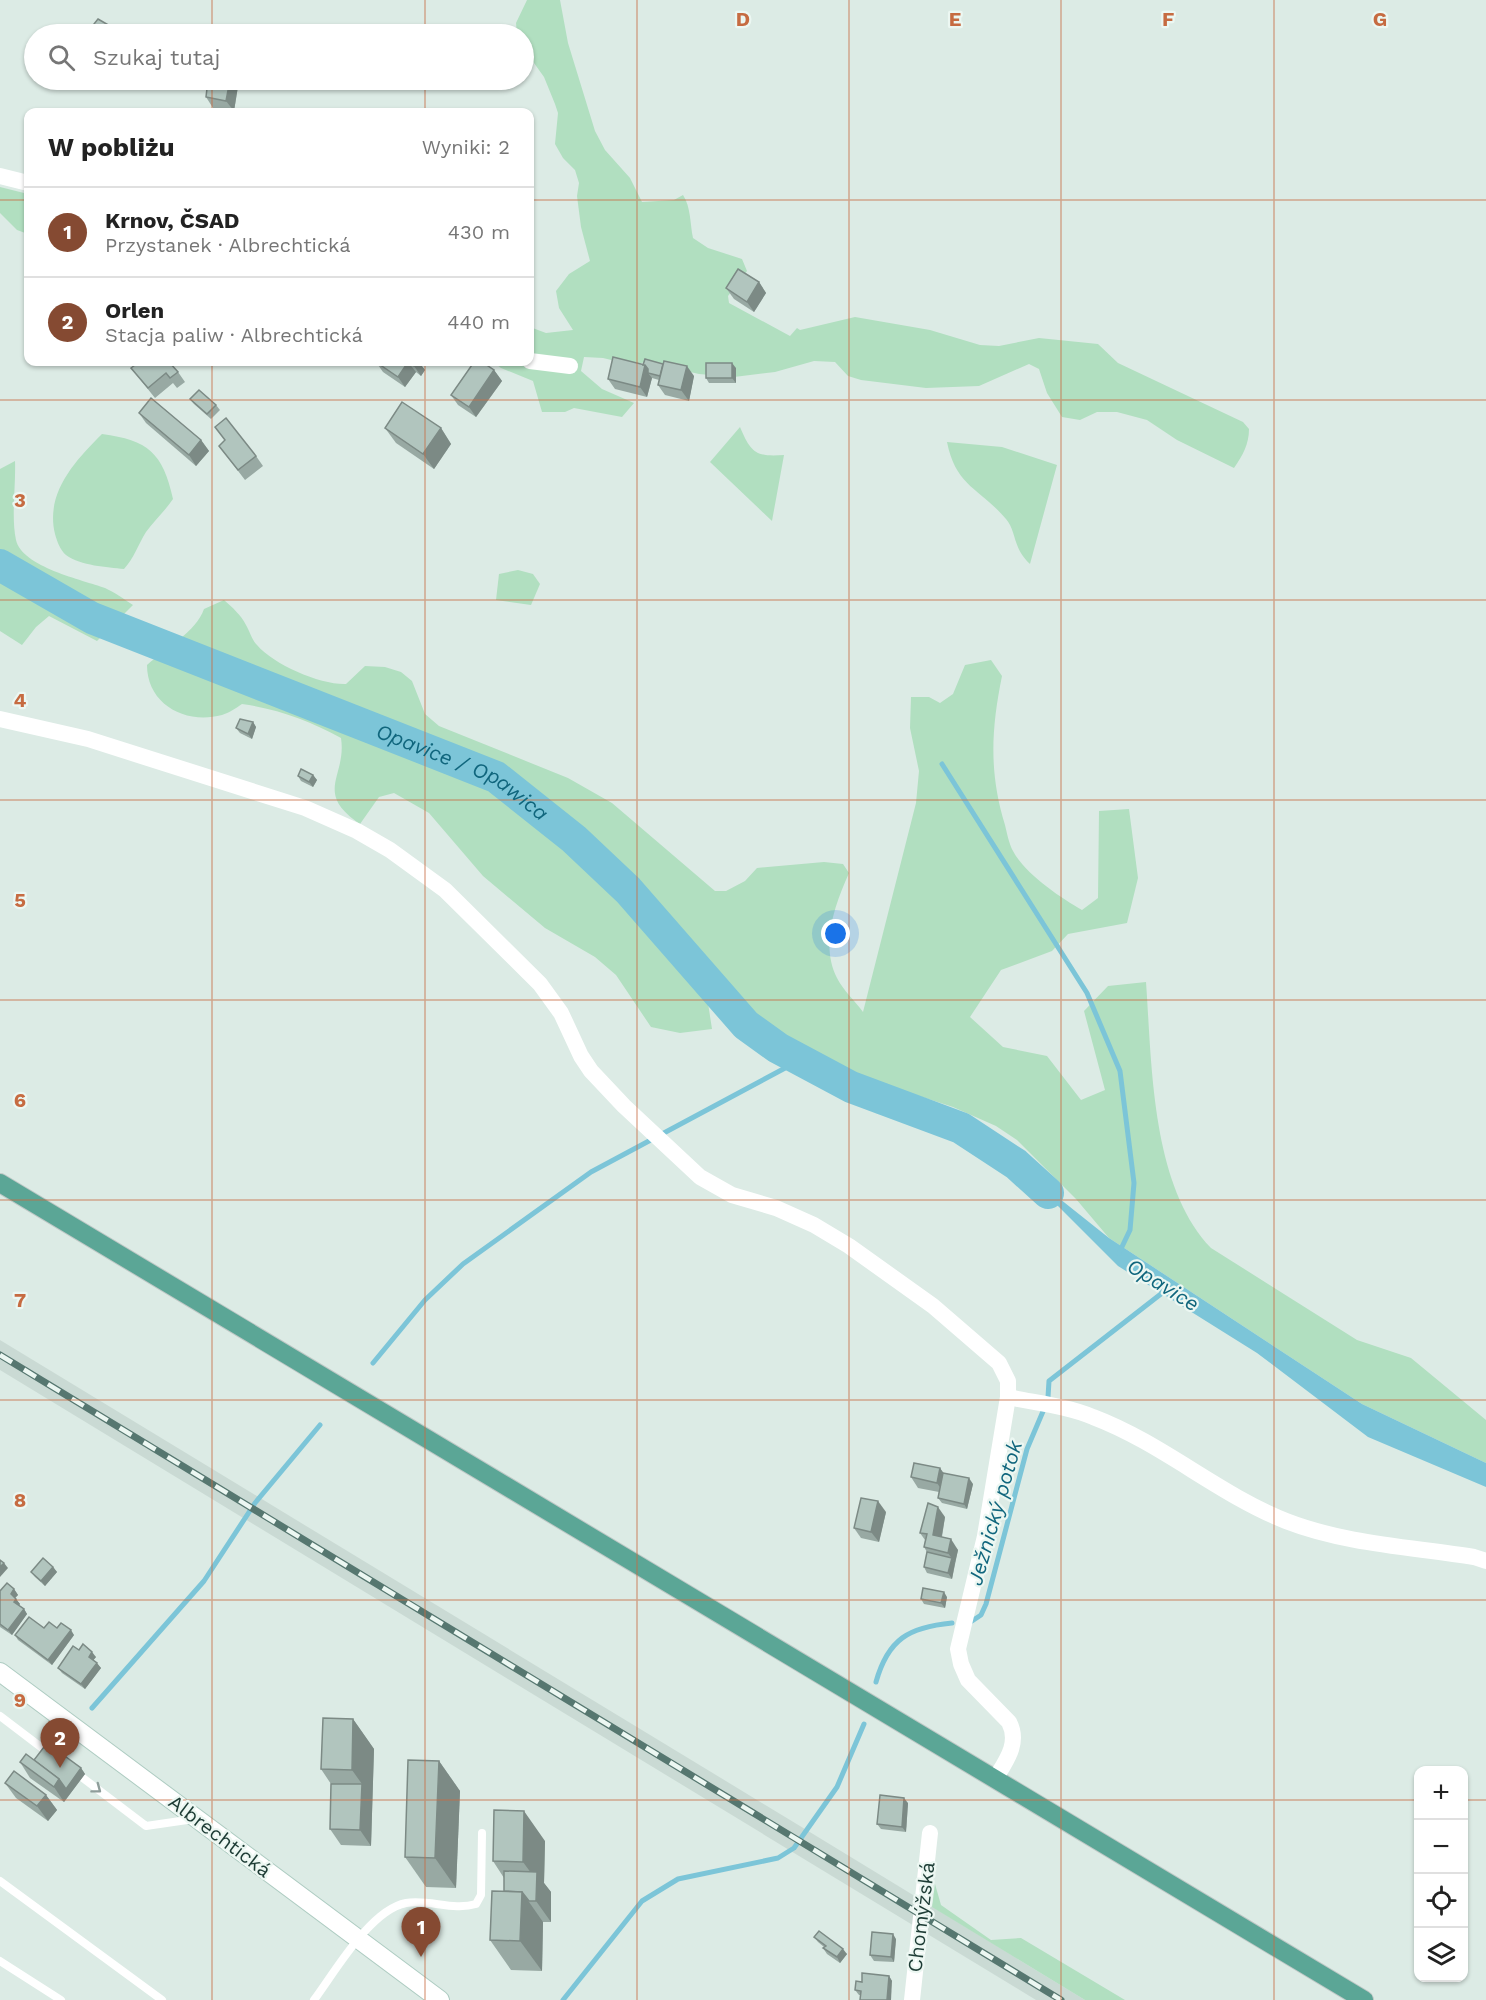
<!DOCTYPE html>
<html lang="pl">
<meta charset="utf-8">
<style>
body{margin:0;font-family:"Work Sans",sans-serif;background:#f2f2f2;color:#222}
.controls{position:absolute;right:18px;bottom:18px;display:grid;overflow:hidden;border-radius:12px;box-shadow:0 2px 4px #0004}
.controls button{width:54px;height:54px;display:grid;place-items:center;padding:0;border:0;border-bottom:2px solid #e0e0e0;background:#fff;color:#222;font:30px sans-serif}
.you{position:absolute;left:836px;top:934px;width:21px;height:21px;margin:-15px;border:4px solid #fff;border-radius:50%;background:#1a73e8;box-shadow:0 0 0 9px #1a73e833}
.badge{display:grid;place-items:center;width:39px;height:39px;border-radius:50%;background:#854a32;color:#fff;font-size:20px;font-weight:700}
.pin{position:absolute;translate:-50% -50px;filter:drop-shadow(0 2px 3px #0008)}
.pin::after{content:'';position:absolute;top:32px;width:21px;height:18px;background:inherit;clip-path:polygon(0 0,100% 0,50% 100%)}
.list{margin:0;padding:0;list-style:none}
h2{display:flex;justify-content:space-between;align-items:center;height:78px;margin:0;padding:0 24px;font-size:26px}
h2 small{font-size:20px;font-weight:400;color:#767676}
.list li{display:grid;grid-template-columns:39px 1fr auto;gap:18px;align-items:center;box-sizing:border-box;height:90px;padding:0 24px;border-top:2px solid #e0e0e0}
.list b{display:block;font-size:22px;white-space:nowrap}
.list p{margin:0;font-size:20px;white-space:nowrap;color:#767676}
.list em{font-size:20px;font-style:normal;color:#767676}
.icon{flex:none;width:33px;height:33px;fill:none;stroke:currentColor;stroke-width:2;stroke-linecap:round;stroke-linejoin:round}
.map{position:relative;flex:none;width:1486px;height:2000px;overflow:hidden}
.search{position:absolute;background:#fff;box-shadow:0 2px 4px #0004;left:24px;top:24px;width:510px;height:66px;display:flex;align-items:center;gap:15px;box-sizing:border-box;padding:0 21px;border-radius:33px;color:#767676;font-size:22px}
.panel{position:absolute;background:#fff;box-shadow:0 2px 4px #0004;left:24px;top:108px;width:510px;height:258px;border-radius:12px}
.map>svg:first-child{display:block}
.built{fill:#cadad4}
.green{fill:#b1dfc0}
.water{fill:#7cc5d8}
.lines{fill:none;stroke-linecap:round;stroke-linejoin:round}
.stream{stroke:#7cc5d8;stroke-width:5}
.river{stroke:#7cc5d8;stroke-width:32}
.secondary-casing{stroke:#aeccc2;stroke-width:20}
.primary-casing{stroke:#bfc8c6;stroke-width:20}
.service{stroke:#fff;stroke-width:8}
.minor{stroke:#fff;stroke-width:16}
.secondary{stroke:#fff;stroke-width:18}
.primary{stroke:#5ba696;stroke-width:18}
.rail-casing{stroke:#567770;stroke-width:7}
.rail{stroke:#ecf7f2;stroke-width:4.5;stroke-dasharray:14;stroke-linecap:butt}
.wall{fill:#98a9a3}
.shaded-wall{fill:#7c8a85}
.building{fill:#b1c5be;stroke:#7c8a85;stroke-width:1.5}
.oneway{stroke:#8e9d9a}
.grid{fill:none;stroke:#c66b41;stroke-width:1.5;stroke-opacity:0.55}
.labels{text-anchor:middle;stroke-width:4.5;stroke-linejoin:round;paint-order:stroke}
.street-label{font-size:20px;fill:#1c3b34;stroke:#ecf7f2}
.water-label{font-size:21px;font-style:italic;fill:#10667d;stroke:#ecf7f2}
.grid-label{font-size:20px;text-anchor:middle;font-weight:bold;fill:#c66b41;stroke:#ecf7f2;stroke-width:4.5;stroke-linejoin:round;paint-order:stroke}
</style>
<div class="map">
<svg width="1486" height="2000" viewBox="0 0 1486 2000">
<rect width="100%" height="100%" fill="#dcebe5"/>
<path class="built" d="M0,1340L795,1823L1085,2000H1036L0,1370Z"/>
<g class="green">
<path d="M527,0H560L568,43L595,131L605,150L630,178L642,202L674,200L683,195C691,207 690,224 693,238L708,248L742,259L747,271L728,296L729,303L790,336L797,328L800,330L855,317L930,330L980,345L999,346L1039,338L1098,344L1118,363L1243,422L1249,429C1249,444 1243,455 1234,468L1177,440L1147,420L1117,412H1097L1080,420L1062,417L1047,393L1039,369L1029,364L979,386L926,388L861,380L848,376L835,362L814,361L775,372L734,377L699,374L646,362L632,365L603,358L584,357L581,371L602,389L634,403L622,417L574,408L565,412H542L533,381L501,368L493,362H530V327L546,333L573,330L559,308L556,291L569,274L590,261L581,227L577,196L579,183L575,170L563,158L555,144L558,113L555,104L544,77L524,49V34H517L516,23Z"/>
<path d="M0,187L28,194V234L17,230L0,213Z"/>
<path d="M740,427C751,453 756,457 784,455L772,521L710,462Z"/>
<path d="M102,434C148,440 163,453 173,499C165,511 154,521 146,532C138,545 134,558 124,569C107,567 81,566 66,555C60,550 57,541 55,534C45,493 75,461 102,434Z"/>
<path d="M947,442L1002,447L1057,465L1030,564C1012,547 1017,532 1006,519C980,488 956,487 947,442Z"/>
<path d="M15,461C16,486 11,516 16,540C22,567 83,580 105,588C114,592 124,599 133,605L97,641L49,616L36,627L22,645L0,631V469Z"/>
<path d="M518,570L533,574L540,584L531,605L496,600L499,574Z"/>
<path d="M224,600C232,607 241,615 246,625C250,632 252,640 257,645C274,665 321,685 346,684L365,666L385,667L401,672L412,681L425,714L439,726L568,778L612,803L715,891H726L745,881L757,868L824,862L843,864L849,873C835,904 820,945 837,978C843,990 855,1001 863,1012L916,803L919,771L910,728L911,697H929L940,703L953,694L965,665L991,660L1002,676C991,730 989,773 1005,825C1007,833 1009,844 1013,851C1025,874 1061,898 1082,910L1098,898L1099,811L1129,809L1138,878L1127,923L1068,934L1052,951L1001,970L970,1017L1003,1047L1047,1056L1081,1100L1105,1090L1084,1011L1108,986L1146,982C1152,1065 1151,1185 1211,1248L1357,1340L1411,1358L1486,1420V1463L1362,1404L1109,1238L1076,1199L1017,1140L996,1126L953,1107L873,1081L840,1087L766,1050L708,1003L712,1029L680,1033L651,1027L616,975L595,957L545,928L483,876L429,813L394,793L379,797L360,824C313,792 347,777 341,738C310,721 278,709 242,704C236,708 229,713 222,715C185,725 147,704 147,665C166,648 196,632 204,609Z"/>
<path d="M935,1884L941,1905L991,1940L1021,1938L1125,2000H1085L932,1907Z"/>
</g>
<path class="water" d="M1016,1164L1109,1238L1362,1404L1486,1463V1487L1368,1437L1257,1353L1118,1266Z"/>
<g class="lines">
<g class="stream">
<path d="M942,764L1087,993L1120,1071L1134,1183L1130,1230L1119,1253"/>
<path d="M373,1363L425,1300L463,1264L591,1172L802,1059"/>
<path d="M1048,1397L1049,1381L1166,1290"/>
<path d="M972,1621L981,1615L986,1604L1027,1449L1044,1409"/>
<path d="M876,1682C888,1639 909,1627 952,1623"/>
<path d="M92,1708L204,1581L255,1503L320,1425"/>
<path d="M563,2000L642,1901L678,1879L778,1858L794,1848L837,1787L864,1724"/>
</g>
<path class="river" id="s1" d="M0,565L92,618L496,777L574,839L628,890L746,1025L778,1048L851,1087L961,1128L1016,1164L1048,1193"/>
<g class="secondary-casing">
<path id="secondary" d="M0,1672L440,2000"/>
</g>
<g class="primary-casing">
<path id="primary" d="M0,1183L1364,2000"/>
</g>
<g class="service">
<path d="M0,1716L50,1754"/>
<path d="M75,1772L146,1826L194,1819"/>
<path d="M0,1881L162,2000"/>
<path d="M0,1961L61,2000"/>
<path d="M314,2000C335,1972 370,1910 406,1903C429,1899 453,1911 476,1904L481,1895L482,1833"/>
</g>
<g class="minor">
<path d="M0,176L28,183"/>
<path d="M530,361L570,366"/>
<path d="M0,719L88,739L305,808L357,831L390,850L445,890L540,984L561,1013L581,1056L591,1071L624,1106L700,1177L732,1195L776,1208L814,1225L849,1246L933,1306L999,1363L1008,1381V1397L985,1536L958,1649L961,1664L968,1680L1009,1722C1020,1743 1006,1761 995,1779"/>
<path d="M1008,1397C1036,1403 1067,1406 1093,1417C1162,1443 1218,1494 1286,1521C1345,1544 1412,1547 1474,1557L1486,1561"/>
<path d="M912,2000L930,1833"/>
</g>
<use href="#secondary" class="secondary"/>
<use href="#primary" class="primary"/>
<g class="rail-casing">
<path id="rail" d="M0,1355L1061,2000"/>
</g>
<use href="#rail" class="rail"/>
</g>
<g class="wall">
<path d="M136,80H159L155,84L152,81L145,88Z"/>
<path d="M208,80H239L234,111L213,108L206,97Z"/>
<path d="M759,282L766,293L754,312L734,299L726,288Z"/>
<path d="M376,362H423L421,365L425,370L421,376L416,372L405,387L383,372Z"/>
<path d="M643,365L694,376L689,401L665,395L658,385L659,380L652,378L647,397L615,389L608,379Z"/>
<path d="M131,368L178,372L185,382L177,388L173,383L155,398Z"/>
<path d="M736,368V383H709L706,378Z"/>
<path d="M494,370L502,381L476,417L458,405L451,395Z"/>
<path d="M190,399L216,405L220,410L211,419L194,404Z"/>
<path d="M139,413L201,440L209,451L196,466L146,423Z"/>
<path d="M215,427L256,456L263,466L245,480L219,446L225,440Z"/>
<path d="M385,428H441L451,444L434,469L396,443Z"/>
<path d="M253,722L256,727L252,739L240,733L236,728Z"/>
<path d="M313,775L317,780L313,787L301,781L298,776Z"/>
<path d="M940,1468L943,1473L973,1484L967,1509L942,1503L938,1498L939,1492L918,1488L911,1477Z"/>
<path d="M886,1512L879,1542L861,1538L854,1528Z"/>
<path d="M945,1517L942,1537L958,1550L952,1579L927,1573L924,1567L927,1552L924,1547L925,1540L920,1533Z"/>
<path d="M53,1567L57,1572L45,1586L35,1577L31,1572Z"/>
<path d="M14,1589L18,1595L15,1598L20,1604L19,1605L24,1609L27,1614L12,1635L0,1627V1591Z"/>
<path d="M947,1597L945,1608L924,1604L921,1599Z"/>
<path d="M57,1628L74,1635L52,1665L18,1640L15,1635Z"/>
<path d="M79,1650L96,1657L93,1660L101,1668L85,1689L62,1673L58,1668Z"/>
<path d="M353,1719L374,1749L371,1846L341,1845L330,1829L331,1784L321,1769Z"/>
<path d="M34,1760L81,1768L85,1774L64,1802L30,1778L20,1762Z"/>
<path d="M439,1761L460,1791L456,1888L426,1887L405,1857Z"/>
<path d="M5,1783L46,1795L57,1810L48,1821L16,1798Z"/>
<path d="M908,1803L906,1832L881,1829L877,1824Z"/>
<path d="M545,1841L544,1883L551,1892V1922H543L542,1971L511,1970L490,1940L504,1891V1878L493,1861Z"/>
<path d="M814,1937L847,1954L840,1963L827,1954L823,1948L824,1947L818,1942Z"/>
<path d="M896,1939L894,1962L874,1961L870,1955Z"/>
<path d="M889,1976L892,1981L860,1995H859L855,1990L862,1982Z"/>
</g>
<g class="shaded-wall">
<path d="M117,30L120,34H114Z"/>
<path d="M90,80H96L93,84Z"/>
<path d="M140,80H150L152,81L145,88Z"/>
<path d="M152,80H159L155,84Z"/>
<path d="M230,80H239L234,111L226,101Z"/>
<path d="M759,282L766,293L754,312L747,302Z"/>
<path d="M408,362L416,372L405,387L398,377Z"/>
<path d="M416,362H423L421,365L425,370L421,376L414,366Z"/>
<path d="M732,363L736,368V383L732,378Z"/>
<path d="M645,365L651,374L648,373L652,378L647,397L640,387Z"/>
<path d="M687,366L694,376L689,401L681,390Z"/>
<path d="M494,370L502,381L476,417L469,407Z"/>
<path d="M441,428L451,444L434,469L423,454Z"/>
<path d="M201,440L209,451L196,466L189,455Z"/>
<path d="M253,722L256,727L252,739L248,734Z"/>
<path d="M313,775L317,780L313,787L309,782Z"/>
<path d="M940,1468L947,1478L944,1493L937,1483Z"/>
<path d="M969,1478L973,1484L967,1509L964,1504Z"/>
<path d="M878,1501L886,1512L879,1542L871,1532Z"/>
<path d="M938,1507L945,1517L940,1546L933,1535Z"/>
<path d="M951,1539L958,1550L955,1563L948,1553Z"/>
<path d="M952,1558L955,1563L952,1579L948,1573Z"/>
<path d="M4,1563L8,1568L0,1577V1567Z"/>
<path d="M53,1567L57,1572L45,1586L41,1581Z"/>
<path d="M14,1589L18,1595L14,1599L11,1594Z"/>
<path d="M944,1592L947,1597L945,1608L941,1603Z"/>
<path d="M16,1599L20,1604L18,1607L14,1602Z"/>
<path d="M24,1609L27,1614L12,1635L8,1630Z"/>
<path d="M71,1630L74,1635L52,1665L48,1660Z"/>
<path d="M92,1652L96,1657L92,1662L89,1657Z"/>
<path d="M97,1663L101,1668L85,1689L81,1684Z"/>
<path d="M353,1719L374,1749L371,1846L360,1830L362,1784L352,1770Z"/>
<path d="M439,1761L460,1791L456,1888L435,1858Z"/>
<path d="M81,1768L85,1774L64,1802L54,1787L59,1779Z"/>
<path d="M46,1795L57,1810L48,1821L37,1806Z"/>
<path d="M904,1798L908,1803L906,1832L902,1827Z"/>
<path d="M524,1811L545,1841L544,1883L551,1892V1922L536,1901L537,1881L523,1862Z"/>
<path d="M522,1892L543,1922L542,1971L520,1941Z"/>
<path d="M893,1934L896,1939L894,1962L891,1957Z"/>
<path d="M843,1949L847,1954L840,1963L837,1957Z"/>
<path d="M889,1976L892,1981L891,2000H887Z"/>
</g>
<g class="building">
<path d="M98,19L117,30L114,34H86Z"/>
<path d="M208,80H230L226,101L206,97Z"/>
<path d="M738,269L759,282L747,302L726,288Z"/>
<path d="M613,357L645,365L640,387L608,379Z"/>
<path d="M645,359L663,364L660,376L648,373V369L645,365H643Z"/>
<path d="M664,361L687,366L681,390L658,385Z"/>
<path d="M139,362H169L178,372L170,378L166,373L148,388L131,368Z"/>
<path d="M376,362H416L414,366L408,362L398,377Z"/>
<path d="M474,362H482L494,370L469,407L451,395Z"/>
<rect x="706" y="363" width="26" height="15"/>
<path d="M199,390L216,405L207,414L190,399Z"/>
<path d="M151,398L201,440L189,455L139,413Z"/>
<path d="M402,402L441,428L423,454L385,428Z"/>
<path d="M226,418L256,456L238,470L219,446L225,440L215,427Z"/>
<path d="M240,719L253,722L248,734L236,728Z"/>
<path d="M301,769L313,775L309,782L298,776Z"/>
<path d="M914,1463L940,1468L937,1483L911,1477Z"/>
<path d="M943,1473L969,1478L964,1504L938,1498Z"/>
<path d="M861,1498L878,1501L871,1532L854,1528Z"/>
<path d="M928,1503L938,1507L933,1535L951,1539L948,1553L924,1547L927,1534L920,1533Z"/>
<path d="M927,1552L952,1558L948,1573L924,1567Z"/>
<path d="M43,1558L53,1567L41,1581L31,1572Z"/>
<path d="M0,1560L4,1563L0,1567Z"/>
<path d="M7,1583L14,1589L11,1594L16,1599L14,1602L24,1609L8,1630L0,1624V1591Z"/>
<path d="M923,1588L944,1592L941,1603L921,1599Z"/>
<path d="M29,1617L44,1628L49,1622L57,1628L61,1623L71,1630L48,1660L15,1635Z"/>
<path d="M83,1644L92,1652L89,1657L97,1663L81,1684L58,1668L73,1646L79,1650Z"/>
<path d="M323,1718L353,1719L352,1770L321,1769Z"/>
<path d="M47,1743L81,1768L66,1789L59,1779L34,1760Z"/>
<path d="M26,1754L59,1779L54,1787L20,1762Z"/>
<path d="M408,1760L439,1761L435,1858L405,1857Z"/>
<path d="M14,1771L46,1795L37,1806L5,1783Z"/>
<path d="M331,1784H362L360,1830L330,1829Z"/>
<path d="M880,1795L904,1798L902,1827L877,1824Z"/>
<path d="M494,1810L524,1811L523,1862L493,1861Z"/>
<path d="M504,1871L537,1872L536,1901H529L522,1892L504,1891Z"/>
<path d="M492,1891L522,1892L520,1941L490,1940Z"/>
<path d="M819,1931L843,1949L837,1957L823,1948L826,1946L814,1937Z"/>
<path d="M872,1932L893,1934L891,1957L870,1955Z"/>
<path d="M862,1973L889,1976L887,2000H860L861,1991L855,1990L856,1981L862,1982Z"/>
</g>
<defs><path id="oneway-chevron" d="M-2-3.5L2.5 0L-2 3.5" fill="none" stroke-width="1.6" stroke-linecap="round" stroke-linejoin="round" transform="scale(1.5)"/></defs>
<use class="oneway" href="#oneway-chevron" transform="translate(97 1789) rotate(37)"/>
<path class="grid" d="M212,0V34M425,0V34M637,0V2000M849,0V2000M1061,0V2000M1274,0V2000M212,80V112M425,80V112M0,200H28M530,200H1486M212,362V2000M425,362V2000M0,400H1486M0,600H1486M0,800H1486M0,1000H1486M0,1200H1486M0,1400H1486M0,1600H1486M0,1800H1418M1464,1800H1486"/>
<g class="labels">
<g class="street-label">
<text transform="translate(220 1836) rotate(37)" y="7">Albrechtická</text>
<text transform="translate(921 1917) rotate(-83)" y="7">Chomýžská</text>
</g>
<g class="water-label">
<text dy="7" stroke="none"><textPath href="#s1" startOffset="508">Opavice / Opawica</textPath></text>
<text transform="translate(1163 1285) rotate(32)" y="7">Opavice</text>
<text transform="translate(995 1513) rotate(-74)" y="7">Ježnický potok</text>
</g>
</g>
<g class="grid-label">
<text x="743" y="26">D</text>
<text x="955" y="26">E</text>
<text x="1168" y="26">F</text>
<text x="1380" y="26">G</text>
<text x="20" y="507">3</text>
<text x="20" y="707">4</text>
<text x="20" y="907">5</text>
<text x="20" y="1107">6</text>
<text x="20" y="1307">7</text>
<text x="20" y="1507">8</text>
<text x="20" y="1707">9</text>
</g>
</svg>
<div class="controls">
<button>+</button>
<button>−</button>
<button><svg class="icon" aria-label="locate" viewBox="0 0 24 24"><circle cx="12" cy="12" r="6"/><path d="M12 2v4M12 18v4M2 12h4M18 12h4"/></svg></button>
<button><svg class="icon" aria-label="layers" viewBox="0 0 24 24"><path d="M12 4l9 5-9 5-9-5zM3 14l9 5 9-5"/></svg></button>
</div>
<div class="you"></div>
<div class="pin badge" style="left:421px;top:1957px">1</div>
<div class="pin badge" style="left:60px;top:1768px">2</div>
<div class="search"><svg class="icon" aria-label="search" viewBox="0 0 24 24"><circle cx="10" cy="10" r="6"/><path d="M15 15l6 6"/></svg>Szukaj tutaj</div>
<section class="panel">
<h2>W pobliżu<small>Wyniki: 2</small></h2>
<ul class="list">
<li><span class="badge">1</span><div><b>Krnov, ČSAD</b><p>Przystanek · Albrechtická</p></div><em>430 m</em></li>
<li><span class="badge">2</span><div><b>Orlen</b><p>Stacja paliw · Albrechtická</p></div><em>440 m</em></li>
</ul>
</section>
</div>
